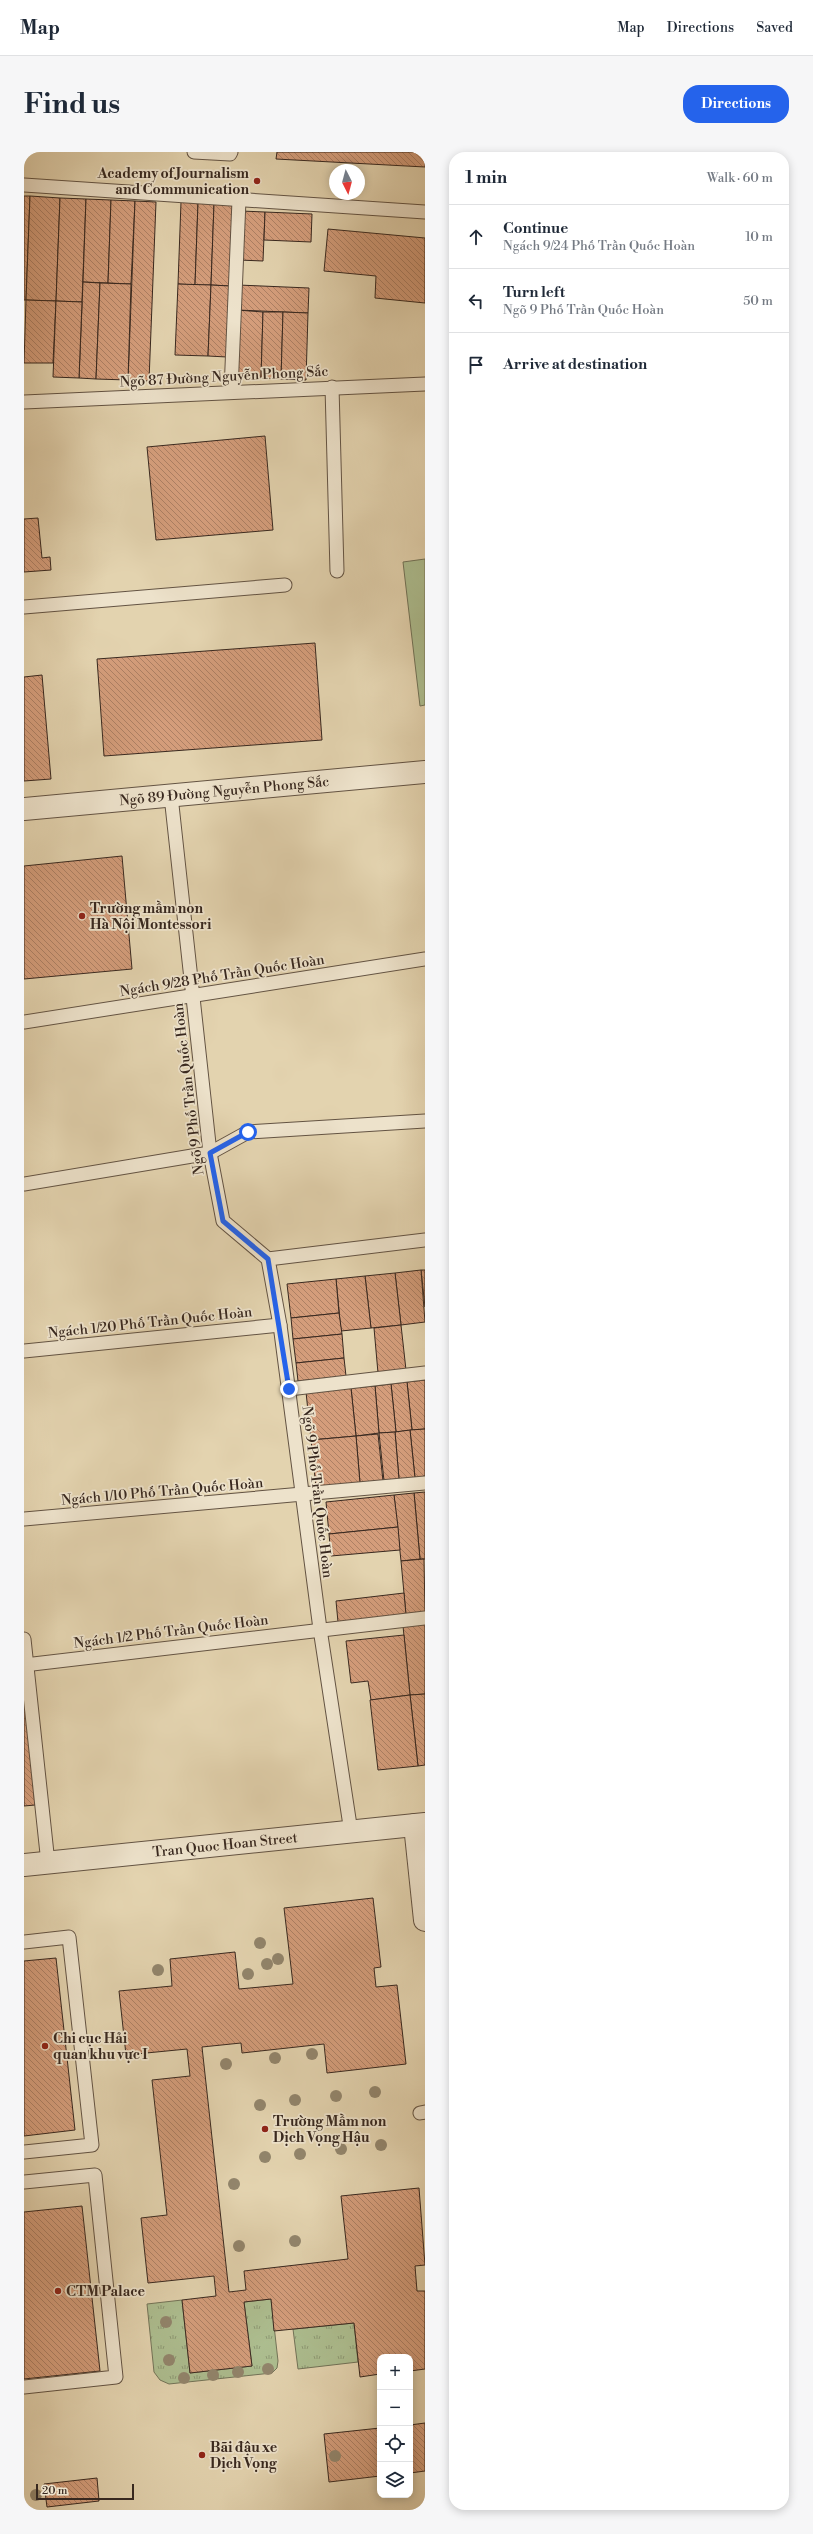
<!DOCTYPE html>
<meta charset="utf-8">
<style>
body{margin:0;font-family:"Libre Bodoni",serif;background:#f6f6f7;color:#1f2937}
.controls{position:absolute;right:12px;bottom:12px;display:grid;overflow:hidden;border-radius:8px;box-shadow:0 2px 10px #0003}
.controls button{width:36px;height:36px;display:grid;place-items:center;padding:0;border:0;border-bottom:1px solid #e0e1e3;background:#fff;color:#1f2937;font:20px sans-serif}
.compass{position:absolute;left:305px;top:12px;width:36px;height:36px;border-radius:50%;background:#fff;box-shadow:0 2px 10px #0003;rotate:174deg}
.scale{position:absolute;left:12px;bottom:10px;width:98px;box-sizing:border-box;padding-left:4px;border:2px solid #38281f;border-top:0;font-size:11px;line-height:14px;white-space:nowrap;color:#38281f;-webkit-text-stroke:3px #ede2cb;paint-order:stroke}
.stop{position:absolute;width:12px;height:12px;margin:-9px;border:3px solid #2563eb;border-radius:50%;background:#fff}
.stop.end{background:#2563eb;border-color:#fff;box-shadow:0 1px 4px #0008}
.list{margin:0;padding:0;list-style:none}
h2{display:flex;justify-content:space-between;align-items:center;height:52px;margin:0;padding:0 16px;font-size:17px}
h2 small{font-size:13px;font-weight:400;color:#747a83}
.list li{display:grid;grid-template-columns:26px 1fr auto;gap:12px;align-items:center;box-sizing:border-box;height:64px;padding:0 16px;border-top:1px solid #e0e1e3}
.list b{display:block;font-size:15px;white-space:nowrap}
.list p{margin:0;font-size:13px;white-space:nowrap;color:#747a83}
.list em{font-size:13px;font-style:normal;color:#747a83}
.icon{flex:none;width:22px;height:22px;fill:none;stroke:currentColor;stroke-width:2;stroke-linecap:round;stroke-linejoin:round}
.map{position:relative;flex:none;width:401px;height:2358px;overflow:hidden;border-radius:16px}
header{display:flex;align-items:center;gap:24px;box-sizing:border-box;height:56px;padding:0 20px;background:#fff;border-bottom:1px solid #e0e1e3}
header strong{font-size:19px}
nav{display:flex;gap:22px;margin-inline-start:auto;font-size:14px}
.intro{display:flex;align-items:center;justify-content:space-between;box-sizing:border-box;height:96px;padding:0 24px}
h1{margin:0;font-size:28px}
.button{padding:10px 18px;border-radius:16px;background:#2563eb;color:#fff;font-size:14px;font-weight:700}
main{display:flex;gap:24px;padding:0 24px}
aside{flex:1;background:#fff;border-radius:16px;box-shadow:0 2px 10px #0003}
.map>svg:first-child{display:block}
.grass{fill:url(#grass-tufts);stroke:#727358}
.pitch{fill:#adbe90;stroke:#727358}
.building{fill:url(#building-back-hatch);stroke:#38281f}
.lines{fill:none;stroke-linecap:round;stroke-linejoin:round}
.service-casing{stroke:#635343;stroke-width:15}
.minor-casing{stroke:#635343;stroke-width:24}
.tertiary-casing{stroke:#635343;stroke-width:24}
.service{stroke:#ede2cb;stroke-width:13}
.minor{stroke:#ede2cb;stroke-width:22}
.tertiary{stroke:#ede2cb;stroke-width:22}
.tree{fill:#92856c}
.route{stroke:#2563eb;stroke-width:5}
.poi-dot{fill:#8f2418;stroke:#ede2cb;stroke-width:1.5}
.labels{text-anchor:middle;stroke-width:3.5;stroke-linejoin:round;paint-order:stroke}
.poi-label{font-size:14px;font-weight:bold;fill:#38281f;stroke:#ede2cb;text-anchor:start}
.street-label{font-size:14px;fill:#38281f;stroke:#ede2cb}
</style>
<header>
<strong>Map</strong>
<nav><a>Map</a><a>Directions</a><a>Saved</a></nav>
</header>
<div class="intro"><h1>Find us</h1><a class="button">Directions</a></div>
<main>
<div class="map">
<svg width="401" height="2358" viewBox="0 0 401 2358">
<defs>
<pattern id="grass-tufts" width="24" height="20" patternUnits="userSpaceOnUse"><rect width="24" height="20" fill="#adbe90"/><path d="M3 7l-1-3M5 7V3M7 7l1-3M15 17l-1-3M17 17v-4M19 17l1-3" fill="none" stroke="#8e9a75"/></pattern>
<pattern id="building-back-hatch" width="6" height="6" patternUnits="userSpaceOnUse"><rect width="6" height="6" fill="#d49d7b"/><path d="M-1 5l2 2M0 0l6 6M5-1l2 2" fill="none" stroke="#ad8064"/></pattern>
</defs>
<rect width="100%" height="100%" fill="#e3d3af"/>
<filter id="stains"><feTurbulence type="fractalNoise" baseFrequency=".005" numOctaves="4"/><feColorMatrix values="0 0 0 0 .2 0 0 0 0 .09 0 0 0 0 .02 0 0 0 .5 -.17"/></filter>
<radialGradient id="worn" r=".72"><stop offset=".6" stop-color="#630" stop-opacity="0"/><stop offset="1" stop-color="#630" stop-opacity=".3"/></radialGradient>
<g class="grass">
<path d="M247,2147L254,2209L253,2216L248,2221L145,2232L136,2228L130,2220L123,2152L158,2148L166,2221L228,2214L220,2150Z"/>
<path d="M330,2171L334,2210L274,2217L269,2177Z"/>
</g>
<path class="pitch" d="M401,407V553L396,554L379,410Z"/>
<g class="building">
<path d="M253,0H401V15L252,7Z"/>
<path d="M0,44H6L2,148H0Z"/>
<path d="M6,44L36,46L32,149L2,148Z"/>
<path d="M36,46L62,47L58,150L32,149Z"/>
<path d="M62,47L87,48L84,131L59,130Z"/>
<path d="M87,48L111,49L107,132L84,131Z"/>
<path d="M111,49L132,50L125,229L104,228Z"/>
<path d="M157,50L174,51L171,133L154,132Z"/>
<path d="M174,51L190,52L187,133H171Z"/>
<path d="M190,52H209L206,134L187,133Z"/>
<path d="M217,59L241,60L239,109L215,108Z"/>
<path d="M241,60L288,62L287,90L240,88Z"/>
<path d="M304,77L401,86V151L351,146L352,124L300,119Z"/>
<path d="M59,130L76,131L72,227L55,226Z"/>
<path d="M76,131L107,132L104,228L72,227Z"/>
<path d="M154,132L187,133L184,204L151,203Z"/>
<path d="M187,133L206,134L203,205L184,204Z"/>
<path d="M214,133L285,136L284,161L213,158Z"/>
<path d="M2,148L32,149L29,211H0Z"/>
<path d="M32,149L58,150L55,226L29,225Z"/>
<path d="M213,158L239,160L237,226L210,225Z"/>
<path d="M239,160H259L257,227L237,226Z"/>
<path d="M259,160L284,161L282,228L257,227Z"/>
<path d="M241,284L249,378L132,388L123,295Z"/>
<path d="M14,366L18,406L26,405L27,418L0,420V367Z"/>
<path d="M291,491L298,588L80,604L73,507Z"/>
<path d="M18,523L27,627L0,629V525Z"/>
<path d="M98,704L108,817L0,827V714Z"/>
<path d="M397,1118H401V1155Z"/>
<path d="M397,1118L401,1170L377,1173L371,1121Z"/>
<path d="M371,1121L377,1173L347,1176L341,1124Z"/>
<path d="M341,1124L347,1176L317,1179L312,1127Z"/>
<path d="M312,1127L315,1161L267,1166L263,1132Z"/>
<path d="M315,1161L318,1182L269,1187L267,1166Z"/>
<path d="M377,1173L382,1218L354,1221L350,1176Z"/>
<path d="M318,1182L320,1206L272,1211L269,1187Z"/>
<path d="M320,1206L322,1224L274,1229L272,1211Z"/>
<path d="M401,1228V1277L388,1278L383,1230Z"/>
<path d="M383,1230L388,1278L372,1280L367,1232Z"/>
<path d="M367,1232L372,1280L355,1281L351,1234Z"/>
<path d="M351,1234L355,1281L332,1284L327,1236Z"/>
<path d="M327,1236L332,1284L287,1288L282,1240Z"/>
<path d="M401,1277V1324L391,1326L386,1278Z"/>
<path d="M386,1278L391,1326L375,1327L371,1280Z"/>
<path d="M371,1280L375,1327L360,1329L355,1281Z"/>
<path d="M354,1282L359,1329L336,1331L332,1284Z"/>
<path d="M332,1284L336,1331L292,1335L287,1288Z"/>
<path d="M401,1340V1407H396L390,1341Z"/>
<path d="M390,1341L396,1407L377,1409L370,1343Z"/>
<path d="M370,1343L374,1375L305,1382L302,1350Z"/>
<path d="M374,1375L376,1398L307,1404L305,1382Z"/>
<path d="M400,1407L401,1461L382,1463L377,1409Z"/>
<path d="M380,1441L382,1463L314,1470L312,1449Z"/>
<path d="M401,1471V1542L386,1543L379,1474Z"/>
<path d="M380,1483L386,1543L347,1548L344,1529L327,1531L322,1489Z"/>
<path d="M0,1540L11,1653L0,1654Z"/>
<path d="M401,1542V1613L394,1614L386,1543Z"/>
<path d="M386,1543L394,1614L354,1618L346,1548Z"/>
<path d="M349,1746L357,1815L350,1816L352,1835L373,1833L382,1912L303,1921L300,1892L218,1901L217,1891L178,1895L205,2140L222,2138L220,2119L324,2107L317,2044L395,2036L401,2113L391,2114L393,2139H401V2217L386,2219V2205H356V2222L336,2225L330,2171L250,2179L247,2147L220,2150L228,2214L166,2221L158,2148L192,2144L190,2124L124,2131L117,2066L143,2063L128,1928L166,1924L163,1897L102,1903L95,1839L148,1834L146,1807L211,1800L215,1837L269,1832L260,1756Z"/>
<path d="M32,1806L51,1978L0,1984V1809Z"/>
<path d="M58,2054L76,2219L0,2227V2060Z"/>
<path d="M401,2271V2319L386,2321V2273Z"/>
<path d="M356,2276V2324L305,2330L300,2282Z"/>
<path d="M73,2326L75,2349L23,2355L20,2332Z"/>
</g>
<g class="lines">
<g class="service-casing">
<g id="service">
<path d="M170,0L206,2L207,0"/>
<path d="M0,33L401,60"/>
<path d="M308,235L313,419"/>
<path d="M207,239L215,48"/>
<path d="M0,250L401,232"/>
<path d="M0,455L261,433"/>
<path d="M147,644L186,1001L199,1069L244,1107L256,1173L296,1477L327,1680"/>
<path d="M0,870L401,807"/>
<path d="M0,1032L186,1001L224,980L401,969"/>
<path d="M244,1107L401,1088"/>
<path d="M0,1199L256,1173"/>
<path d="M265,1237L401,1221"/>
<path d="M0,1367L401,1331"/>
<path d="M0,1487L24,1711"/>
<path d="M0,1513L401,1466"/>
<path d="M0,1790L45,1785L68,1993L0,2000"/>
<path d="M396,1961L401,1960"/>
<path d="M0,2030L71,2023L92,2225L0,2235"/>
</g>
</g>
<g class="minor-casing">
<g id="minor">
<path id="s1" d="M0,657L401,620"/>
<path d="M391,1673L401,1768"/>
</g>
</g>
<g class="tertiary-casing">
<g id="tertiary">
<path id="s2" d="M0,1713L401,1672"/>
</g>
</g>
<use href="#service" class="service"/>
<use href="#minor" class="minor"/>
<use href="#tertiary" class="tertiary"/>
</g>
<g class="tree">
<circle cx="236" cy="1791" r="6"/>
<circle cx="254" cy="1807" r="6"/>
<circle cx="243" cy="1812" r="6"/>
<circle cx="134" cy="1818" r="6"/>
<circle cx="224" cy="1822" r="6"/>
<circle cx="288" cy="1902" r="6"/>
<circle cx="251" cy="1906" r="6"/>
<circle cx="202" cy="1912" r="6"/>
<circle cx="351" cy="1940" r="6"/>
<circle cx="312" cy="1944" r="6"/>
<circle cx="271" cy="1948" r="6"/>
<circle cx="236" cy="1953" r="6"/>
<circle cx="357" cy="1993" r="6"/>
<circle cx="317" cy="1997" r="6"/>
<circle cx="276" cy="2002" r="6"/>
<circle cx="241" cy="2005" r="6"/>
<circle cx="210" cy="2032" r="6"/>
<circle cx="271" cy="2089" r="6"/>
<circle cx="215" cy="2094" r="6"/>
<circle cx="142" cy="2170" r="6"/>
<circle cx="145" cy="2208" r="6"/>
<circle cx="244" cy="2217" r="6"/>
<circle cx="214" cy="2220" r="6"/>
<circle cx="189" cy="2223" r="6"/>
<circle cx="160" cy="2226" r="6"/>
<circle cx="311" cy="2304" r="6"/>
<circle cx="12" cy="2343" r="6"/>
</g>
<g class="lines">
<path class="route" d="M224,980L186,1001L199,1069L244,1107L265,1237"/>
</g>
<g class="poi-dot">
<circle cx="233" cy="29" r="4"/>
<circle cx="58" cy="764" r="4"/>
<circle cx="21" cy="1894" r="4"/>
<circle cx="241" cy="1977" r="4"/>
<circle cx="34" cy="2139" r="4"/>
<circle cx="178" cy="2303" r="4"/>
</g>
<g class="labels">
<g class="poi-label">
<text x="225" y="26" text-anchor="end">Academy of Journalism<tspan x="225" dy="16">and Communication</tspan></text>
<text x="66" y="761">Trường mầm non<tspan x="66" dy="16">Hà Nội Montessori</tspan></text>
<text x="29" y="1891">Chi cục Hải<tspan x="29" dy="16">quan khu vực I</tspan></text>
<text x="249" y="1974">Trường Mầm non<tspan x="249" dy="16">Dịch Vọng Hậu</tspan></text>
<text x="42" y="2144">CTM Palace</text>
<text x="186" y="2300">Bãi đậu xe<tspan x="186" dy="16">Dịch Vọng</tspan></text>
</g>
<g class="street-label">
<text transform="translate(200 224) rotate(-3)" y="5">Ngõ 87 Đường Nguyễn Phong Sắc</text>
<text dy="5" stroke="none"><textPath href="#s1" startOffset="201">Ngõ 89 Đường Nguyễn Phong Sắc</textPath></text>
<text transform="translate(198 823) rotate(-9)" y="5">Ngách 9/28 Phố Trần Quốc Hoàn</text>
<text transform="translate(164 937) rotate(-97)" y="5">Ngõ 9 Phố Trần Quốc Hoàn</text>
<text transform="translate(126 1170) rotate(-6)" y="5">Ngách 1/20 Phố Trần Quốc Hoàn</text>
<text transform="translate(138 1339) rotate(-5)" y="5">Ngách 1/10 Phố Trần Quốc Hoàn</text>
<text transform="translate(294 1340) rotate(83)" y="5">Ngõ 9 Phố Trần Quốc Hoàn</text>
<text transform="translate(147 1479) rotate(-7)" y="5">Ngách 1/2 Phố Trần Quốc Hoàn</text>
<text dy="5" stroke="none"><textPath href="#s2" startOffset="202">Tran Quoc Hoan Street</textPath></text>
</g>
</g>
<rect width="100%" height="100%" filter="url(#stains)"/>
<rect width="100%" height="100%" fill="url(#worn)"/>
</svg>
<div class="controls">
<button>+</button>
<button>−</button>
<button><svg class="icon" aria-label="locate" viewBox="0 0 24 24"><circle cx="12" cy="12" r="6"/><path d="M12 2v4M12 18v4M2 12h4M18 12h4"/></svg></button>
<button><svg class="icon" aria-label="layers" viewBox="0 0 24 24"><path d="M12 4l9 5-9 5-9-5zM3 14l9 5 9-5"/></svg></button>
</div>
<svg class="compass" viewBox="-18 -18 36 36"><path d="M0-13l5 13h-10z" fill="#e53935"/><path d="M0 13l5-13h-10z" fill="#747a83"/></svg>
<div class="scale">20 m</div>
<div class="stop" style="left:224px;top:980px"></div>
<div class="stop end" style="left:265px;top:1237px"></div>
</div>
<aside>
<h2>1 min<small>Walk · 60 m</small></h2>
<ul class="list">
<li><svg class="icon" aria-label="ahead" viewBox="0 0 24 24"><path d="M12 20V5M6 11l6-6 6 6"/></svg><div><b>Continue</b><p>Ngách 9/24 Phố Trần Quốc Hoàn</p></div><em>10 m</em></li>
<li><svg class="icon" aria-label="left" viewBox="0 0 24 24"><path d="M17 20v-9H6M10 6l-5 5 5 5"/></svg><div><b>Turn left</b><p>Ngõ 9 Phố Trần Quốc Hoàn</p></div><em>50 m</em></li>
<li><svg class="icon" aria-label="arrive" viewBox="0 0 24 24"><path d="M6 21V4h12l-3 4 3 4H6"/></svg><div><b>Arrive at destination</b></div></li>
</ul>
</aside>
</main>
